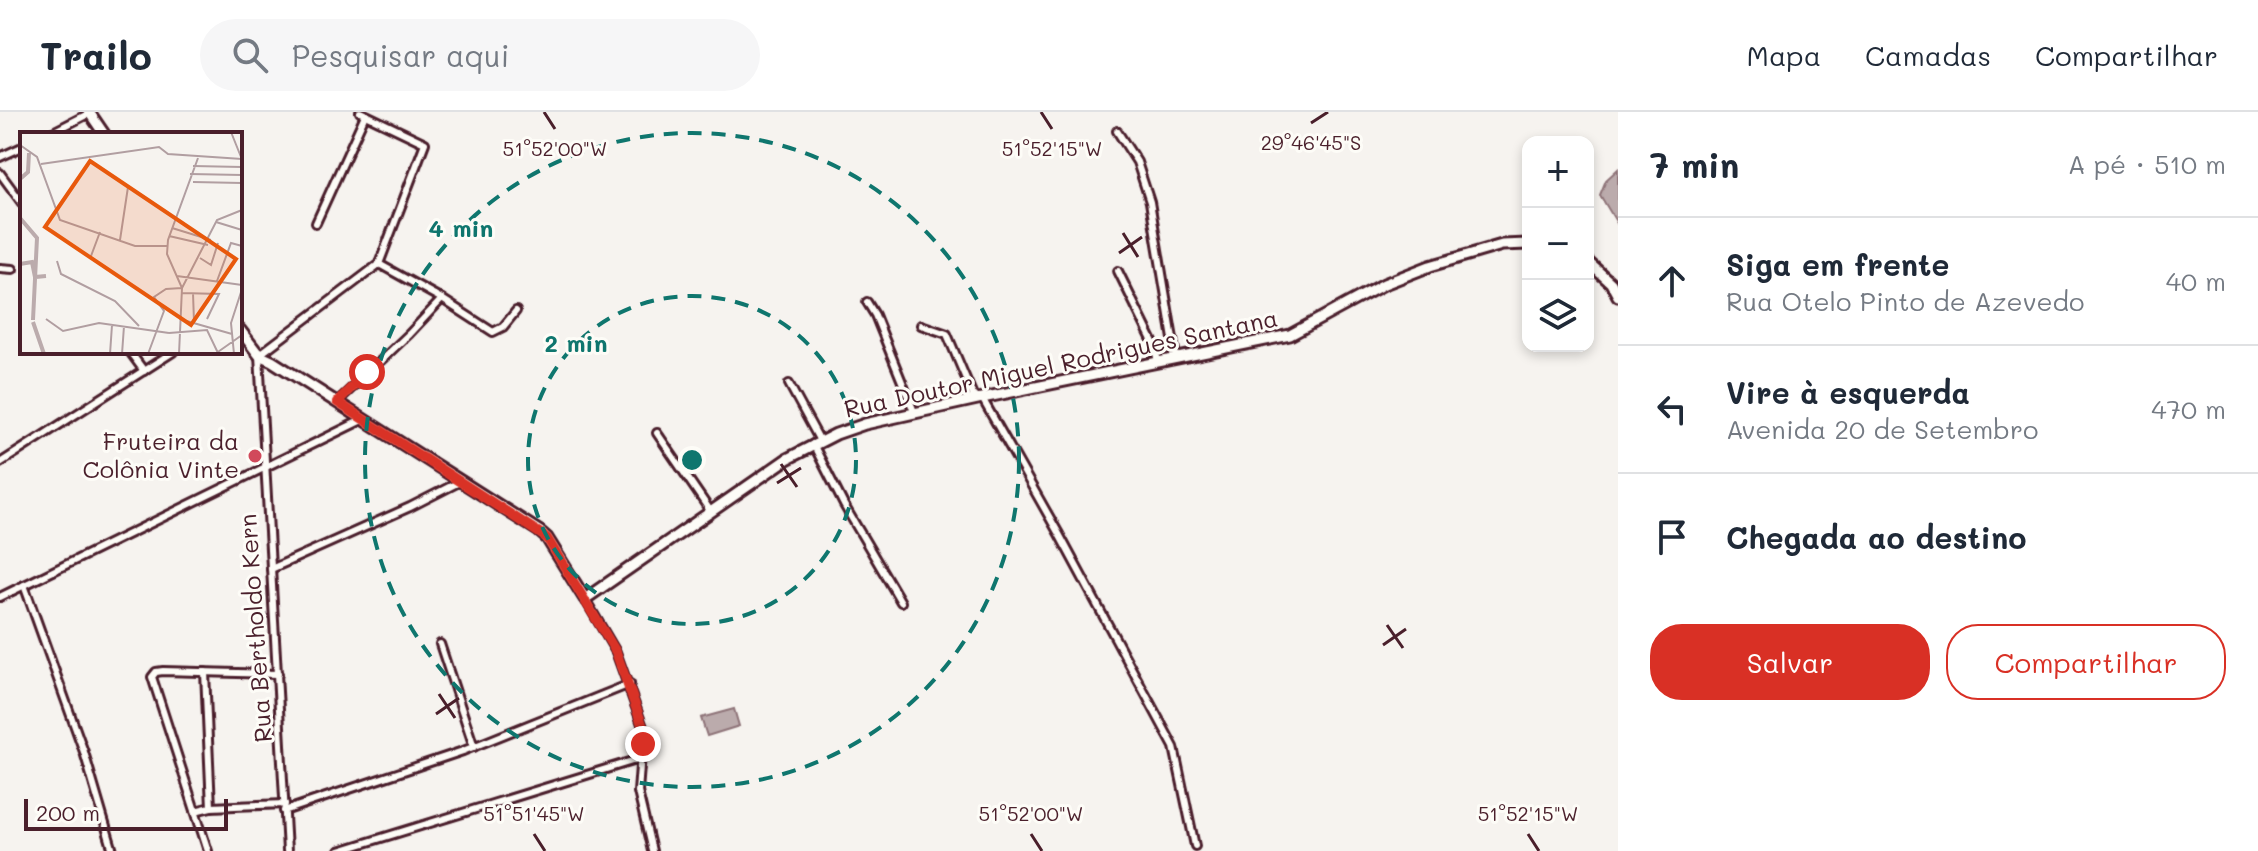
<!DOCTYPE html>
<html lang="pt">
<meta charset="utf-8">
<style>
body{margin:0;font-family:Mali,sans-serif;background:#f6f6f7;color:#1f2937}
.controls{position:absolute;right:24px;top:24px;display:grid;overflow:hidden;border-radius:16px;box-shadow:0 4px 12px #0003}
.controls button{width:72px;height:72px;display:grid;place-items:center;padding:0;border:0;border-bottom:2px solid #e0e1e3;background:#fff;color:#1f2937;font:40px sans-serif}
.scale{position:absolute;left:24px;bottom:20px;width:204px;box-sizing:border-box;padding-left:8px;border:4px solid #4a1f2b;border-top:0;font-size:22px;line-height:28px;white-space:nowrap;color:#4a1f2b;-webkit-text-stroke:6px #fdfcf7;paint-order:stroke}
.stop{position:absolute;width:24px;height:24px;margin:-18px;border:6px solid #d93025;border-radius:50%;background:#fff}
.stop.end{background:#d93025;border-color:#fff;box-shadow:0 2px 8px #0008}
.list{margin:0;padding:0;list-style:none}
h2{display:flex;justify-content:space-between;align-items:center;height:104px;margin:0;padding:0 32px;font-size:34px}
h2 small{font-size:26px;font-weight:400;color:#747a83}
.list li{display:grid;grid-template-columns:52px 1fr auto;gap:24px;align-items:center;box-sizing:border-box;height:128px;padding:0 32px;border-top:2px solid #e0e1e3}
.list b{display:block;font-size:30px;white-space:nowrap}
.list p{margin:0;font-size:26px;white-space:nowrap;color:#747a83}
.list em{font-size:26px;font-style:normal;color:#747a83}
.actions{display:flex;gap:16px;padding:24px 32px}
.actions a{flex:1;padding:18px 0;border:2px solid #d93025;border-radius:32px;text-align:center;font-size:28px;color:#d93025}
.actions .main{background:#d93025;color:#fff}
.icon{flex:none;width:44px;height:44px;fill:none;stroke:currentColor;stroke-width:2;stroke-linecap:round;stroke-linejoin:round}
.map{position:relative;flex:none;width:1618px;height:739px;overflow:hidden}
header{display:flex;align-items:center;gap:48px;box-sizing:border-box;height:112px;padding:0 40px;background:#fff;border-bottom:2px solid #e0e1e3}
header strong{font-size:38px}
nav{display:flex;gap:44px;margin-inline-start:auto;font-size:28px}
.search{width:560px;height:72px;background:#f6f6f7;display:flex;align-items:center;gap:20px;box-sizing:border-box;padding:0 28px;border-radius:44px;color:#747a83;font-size:30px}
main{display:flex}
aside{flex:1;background:#fff}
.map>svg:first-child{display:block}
.water{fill:#bbabac;stroke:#8e7378;stroke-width:2}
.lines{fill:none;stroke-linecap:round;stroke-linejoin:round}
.street-casing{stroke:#4a1f2b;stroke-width:12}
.secondary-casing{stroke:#4a1f2b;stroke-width:15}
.street{stroke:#fdfcf7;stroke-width:6}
.secondary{stroke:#fdfcf7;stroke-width:9}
.route{stroke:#d93025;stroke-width:10}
.ticks{fill:none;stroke:#4a1f2b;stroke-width:3}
.ring{fill:none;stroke:#0f766e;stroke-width:4;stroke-dasharray:14 10}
.poi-dot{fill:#d1495b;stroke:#fdfcf7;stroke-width:3}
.labels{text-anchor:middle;stroke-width:6;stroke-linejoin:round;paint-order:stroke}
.street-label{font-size:24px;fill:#4a1f2b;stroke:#fdfcf7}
.poi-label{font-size:24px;fill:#4a1f2b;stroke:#fdfcf7;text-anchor:end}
.inset-river{fill:none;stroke:#bbabac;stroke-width:4}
.inset-road{fill:none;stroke:#b19ea1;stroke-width:2}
.view{fill:#e8590c;fill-opacity:0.15;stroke:#e8590c;stroke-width:4}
.inset-edge{fill:none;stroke:#4a1f2b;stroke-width:4}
.ticks-label{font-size:20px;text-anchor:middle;fill:#4a1f2b;stroke:#fdfcf7;stroke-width:6;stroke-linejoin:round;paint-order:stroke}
.centre{fill:#0f766e;stroke:#fdfcf7;stroke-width:4}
.ring-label{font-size:24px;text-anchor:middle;font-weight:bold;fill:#0f766e;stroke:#fdfcf7;stroke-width:6;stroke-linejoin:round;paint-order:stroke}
</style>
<header>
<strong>Trailo</strong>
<div class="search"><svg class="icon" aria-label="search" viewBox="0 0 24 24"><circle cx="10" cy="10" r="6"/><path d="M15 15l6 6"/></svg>Pesquisar aqui</div>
<nav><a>Mapa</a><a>Camadas</a><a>Compartilhar</a></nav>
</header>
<main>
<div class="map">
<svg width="1618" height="739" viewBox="0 0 1618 739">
<rect width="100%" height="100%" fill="#f6f3ef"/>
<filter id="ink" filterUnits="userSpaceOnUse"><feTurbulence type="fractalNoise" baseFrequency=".0125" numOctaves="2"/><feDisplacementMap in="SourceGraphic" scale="16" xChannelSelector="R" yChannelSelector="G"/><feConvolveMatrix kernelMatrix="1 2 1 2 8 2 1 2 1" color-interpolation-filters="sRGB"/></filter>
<g filter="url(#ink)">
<g class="water">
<path d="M1618,57V113L1600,83L1606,68Z"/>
<path d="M734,597L739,614L707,624L701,606Z"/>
</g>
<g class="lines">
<g class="street-casing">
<g id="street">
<path d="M1117,19L1137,50L1150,90L1176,245"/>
<path d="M49,22L90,1"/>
<path d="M0,45L22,35"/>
<path d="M0,61L22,91"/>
<path d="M316,111L365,3"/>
<path d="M379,152L442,187L493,220L503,215L516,199"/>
<path d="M0,156L13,157"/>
<path d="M1118,159L1153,230L1158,249"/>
<path d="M867,190L875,203L915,302"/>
<path d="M921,213L947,222L975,288"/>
<path d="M130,240L144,259"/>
<path d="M789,272L820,329"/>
<path d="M982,286L1059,422L1174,635L1195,734"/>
<path d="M337,290L409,222L442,187"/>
<path d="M657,321L711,400"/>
<path d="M813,332L844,393L901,490"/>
<path d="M0,351L173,240"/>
<path d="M271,457L410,395L461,369"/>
<path d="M24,473L84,640L113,739"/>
<path d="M0,485L364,307"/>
<path d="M585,487L616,540L643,615L638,680L652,739"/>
<path d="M440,532L474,635"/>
<path d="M205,560L211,695"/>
<path d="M195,699L211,695L285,692"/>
<path d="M284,699L463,639L630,572"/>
<path d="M208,739L152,565L156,560L163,559L278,562"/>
<path d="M287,739L259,243L379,152L425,31L360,0"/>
<path d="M339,739L642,646"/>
</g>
</g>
<g class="secondary-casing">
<g id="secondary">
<path d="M89,0L104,22"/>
<path d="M1588,150L1611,171L1618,184"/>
<path d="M240,218L259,243L272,249L539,419L547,426L585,487L787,347L836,322L865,312L982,286L1290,223L1384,172L1430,154L1502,133L1528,132"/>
</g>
</g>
<use href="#street" class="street"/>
<use href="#secondary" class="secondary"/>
</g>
</g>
<g class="lines" filter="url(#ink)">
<path class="route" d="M367,260L337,290L547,426L616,540L643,615V632"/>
</g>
<path class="ticks" d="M544,0L555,17M1041,0L1052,17M1311,11L1328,0M1123,121L1138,145M1119,141L1142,125M781,352L797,375M777,371L801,356M1387,513L1403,536M1383,533L1406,517M439,582L455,606M436,602L459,586M534,722L545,739M1031,722L1042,739M1528,722L1539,739"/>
<g class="ring">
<circle cx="692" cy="348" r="164"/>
<circle cx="692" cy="348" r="327"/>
</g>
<circle class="poi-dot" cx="255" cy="344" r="8"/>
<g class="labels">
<g class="street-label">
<text transform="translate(1061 252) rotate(-12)" y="8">Rua Doutor Miguel Rodrigues Santana</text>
<text transform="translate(256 516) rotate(-94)" y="8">Rua Bertholdo Kern</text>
</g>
<g class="poi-label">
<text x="239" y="338">Fruteira da<tspan x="239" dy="28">Colônia Vinte</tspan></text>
</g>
</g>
<g transform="translate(20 20)">
<rect width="222" height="222" fill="#f6f3ef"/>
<path class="inset-river" d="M0,47L8,40L9,21M0,86L17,106L13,188M0,132L12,130L15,145L26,144M13,190L24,222"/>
<path class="inset-road" d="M211,0L221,25M0,13L17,25L40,88L115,114H148M21,32L139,15L148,22L222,27M173,34L222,35M170,42L222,43M173,50L222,51M196,90L222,98M152,96L191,108M149,104L188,113M100,108L108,55M71,124L80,100M180,126L191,133L198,111M37,129L41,142L95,169L119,194M157,144L222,153M197,149L211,111L222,114M162,156L197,88L222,78M162,161L199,162L187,187M173,161L174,190M26,187L43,199L79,191L149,201M163,188L212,202M149,201L187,198L198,221M90,222L92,193M102,222L104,194M128,222L144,179L134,165L146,157L162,156M159,222L162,156L147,122L148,108L178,26M195,222L222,203M214,222L211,191L222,157"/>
<path class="view" d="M70,29L216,127L171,193L25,95Z"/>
<rect width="222" height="222" class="inset-edge"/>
</g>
<g class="ticks-label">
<text x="1311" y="38">29°46'45"S</text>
<text x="1052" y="44">51°52'15"W</text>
<text x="555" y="44">51°52'00"W</text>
<text x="534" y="709">51°51'45"W</text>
<text x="1031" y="709">51°52'00"W</text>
<text x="1528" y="709">51°52'15"W</text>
</g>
<circle cx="692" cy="348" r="12" class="centre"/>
<g class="ring-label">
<text x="461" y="125">4 min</text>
<text x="576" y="240">2 min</text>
</g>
</svg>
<div class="controls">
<button>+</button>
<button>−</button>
<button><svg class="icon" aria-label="layers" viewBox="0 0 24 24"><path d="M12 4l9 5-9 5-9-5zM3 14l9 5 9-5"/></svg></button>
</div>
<div class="scale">200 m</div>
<div class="stop" style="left:367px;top:260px"></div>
<div class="stop end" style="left:643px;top:632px"></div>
</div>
<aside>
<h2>7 min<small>A pé · 510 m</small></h2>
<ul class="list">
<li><svg class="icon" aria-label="ahead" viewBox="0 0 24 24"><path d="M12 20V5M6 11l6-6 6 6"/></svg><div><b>Siga em frente</b><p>Rua Otelo Pinto de Azevedo</p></div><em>40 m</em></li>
<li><svg class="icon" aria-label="left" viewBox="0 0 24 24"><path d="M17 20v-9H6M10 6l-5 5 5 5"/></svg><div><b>Vire à esquerda</b><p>Avenida 20 de Setembro</p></div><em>470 m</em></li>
<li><svg class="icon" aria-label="arrive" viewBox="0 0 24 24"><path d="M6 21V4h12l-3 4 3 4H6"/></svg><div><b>Chegada ao destino</b></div></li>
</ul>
<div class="actions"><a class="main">Salvar</a><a>Compartilhar</a></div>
</aside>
</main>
